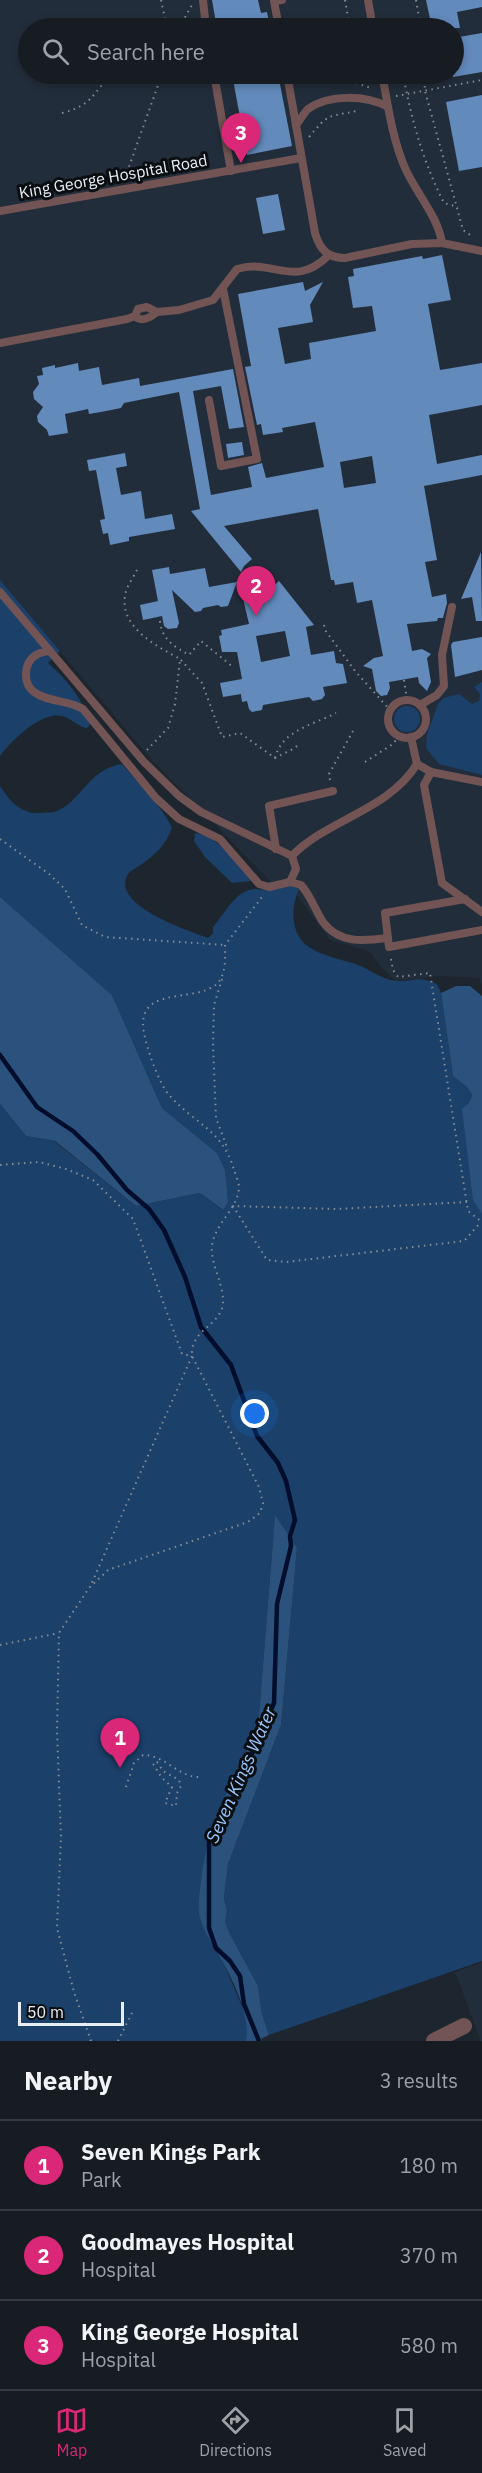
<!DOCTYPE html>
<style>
body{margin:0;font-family:"IBM Plex Sans",sans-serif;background:#1f252a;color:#f1f3f6}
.scale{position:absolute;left:18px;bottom:15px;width:106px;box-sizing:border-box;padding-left:6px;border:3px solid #e9eef4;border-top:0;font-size:16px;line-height:21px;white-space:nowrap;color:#e9eef4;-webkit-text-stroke:4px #0a0e11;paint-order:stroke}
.you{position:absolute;left:255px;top:1414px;width:21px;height:21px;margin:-15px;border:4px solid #fff;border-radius:50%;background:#1a73e8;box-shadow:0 0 0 9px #1a73e833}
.badge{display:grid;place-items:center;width:39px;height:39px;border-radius:50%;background:#db2777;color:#fff;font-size:20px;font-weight:700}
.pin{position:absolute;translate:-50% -50px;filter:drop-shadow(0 2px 3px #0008)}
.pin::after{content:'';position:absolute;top:32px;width:21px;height:18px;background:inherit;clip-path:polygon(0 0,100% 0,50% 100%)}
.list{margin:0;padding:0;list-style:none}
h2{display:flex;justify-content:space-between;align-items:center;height:78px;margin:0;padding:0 24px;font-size:26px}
h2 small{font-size:20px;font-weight:400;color:#9ea1a5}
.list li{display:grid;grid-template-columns:39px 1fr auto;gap:18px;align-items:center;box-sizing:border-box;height:90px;padding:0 24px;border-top:2px solid #353a40}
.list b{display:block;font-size:22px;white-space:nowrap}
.list p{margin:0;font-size:20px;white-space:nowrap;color:#9ea1a5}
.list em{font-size:20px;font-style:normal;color:#9ea1a5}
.icon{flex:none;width:33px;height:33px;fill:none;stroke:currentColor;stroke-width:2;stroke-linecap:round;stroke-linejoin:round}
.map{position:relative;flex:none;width:482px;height:2041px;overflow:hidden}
.search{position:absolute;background:#161c22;box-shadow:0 3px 9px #0003;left:18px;right:18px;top:18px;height:66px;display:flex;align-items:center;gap:15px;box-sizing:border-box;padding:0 21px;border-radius:33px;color:#9ea1a5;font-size:22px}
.sheet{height:348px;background:#161c22}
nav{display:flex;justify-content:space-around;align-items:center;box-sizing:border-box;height:84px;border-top:2px solid #353a40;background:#161c22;font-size:16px;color:#9ea1a5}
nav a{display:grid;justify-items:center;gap:3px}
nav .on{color:#db2777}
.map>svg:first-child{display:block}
.built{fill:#222d3b;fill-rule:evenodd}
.green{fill:#1b406a}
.forest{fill:#2b517d}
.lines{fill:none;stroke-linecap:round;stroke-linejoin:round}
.stream{stroke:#000d2b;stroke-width:4.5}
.building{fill:#628abb;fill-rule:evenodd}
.path{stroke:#868d94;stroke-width:2;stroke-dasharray:1.5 4.5;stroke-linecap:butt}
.service{stroke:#715453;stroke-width:8}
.minor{stroke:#715453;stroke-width:16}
.labels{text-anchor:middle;stroke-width:6;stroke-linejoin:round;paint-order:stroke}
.street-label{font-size:16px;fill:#e9eef4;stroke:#0a0e11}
.water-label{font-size:18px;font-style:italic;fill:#99c7fe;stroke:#0a0e11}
</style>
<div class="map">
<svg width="482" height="2041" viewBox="0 0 482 2041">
<rect width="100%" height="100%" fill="#1d252e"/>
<g class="built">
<path d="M0,0H482V984L479,978L440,976L396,981L381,967L369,951L330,940L296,894L278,889L151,759L0,580ZM28,28H454V74H28Z"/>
<path d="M482,1962V2041H481L455,1972Z"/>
</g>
<g class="green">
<path d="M0,580L60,651L48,663C67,680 83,698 90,724L87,728C78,727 71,718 62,716C41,711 11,741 0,756Z"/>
<path d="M482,682V775L439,764L426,748L427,734L438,704L443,698L459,694L472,704L479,701L480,694L474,687Z"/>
<circle cx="407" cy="719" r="13"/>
<path d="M122,764C137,782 163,807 172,828C166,845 154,856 139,866C136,868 130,871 128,874C109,905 189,931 208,938L213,933V927C226,913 238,883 263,890L270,881L278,889L289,885L299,889C291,906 290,931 306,945C320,956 342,959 358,965C371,970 382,980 397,981C415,982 417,975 437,984L441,993L453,1076L467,1087L472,1095L469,1103L482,1214V1961L269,2035L262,2014L258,1986L230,1934L225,1922L227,1910L224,1899L228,1864L281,1725L297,1548L275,1516L258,1727L211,1826L213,1948L221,1957L244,2011L262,2041H0V1104L26,1136L54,1141L136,1206L200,1193L222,1210L228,1202L227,1188L225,1170L217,1153L162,1108L112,995L0,897V786C10,801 20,814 40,813C45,812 50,813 54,812C81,804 87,769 122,764Z"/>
<path d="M195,833C218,835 238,865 251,881L232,883L205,857L194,841Z"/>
</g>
<g class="forest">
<path d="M0,897L112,995L162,1108L217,1153L225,1170L227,1188L228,1202L223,1210L200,1193L136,1206L55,1141L26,1136L0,1104Z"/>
<path d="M456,986H470L482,996V1214L473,1200L462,1109L469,1103L472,1095L467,1087L453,1076L441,993Z"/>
<path d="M275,1515L297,1548L281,1725L228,1864L224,1899L227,1910L225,1922L230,1934L258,1986L262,2014L269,2035L261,2039L262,2041H246C251,2017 233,1980 221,1959C213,1944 202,1930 199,1913C197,1898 207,1842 211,1826L258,1727Z"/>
</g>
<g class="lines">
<path class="stream" d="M0,1055L37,1107L73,1131L97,1154L127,1190L149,1209L164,1230L185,1277L201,1327L231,1365L257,1436L278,1463L286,1481L295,1520L290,1536L291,1546L277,1604L274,1703L231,1802L217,1823L209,1841V1928L216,1948L230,1961L240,1976L244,2004L259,2041"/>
</g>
<g class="building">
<path d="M212,0H258L261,13L267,12L270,28H230L229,20L216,23Z"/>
<path d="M426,0H482V7L457,12L460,28H432Z"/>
<path d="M482,33V72L453,77V38Z"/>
<path d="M232,74H278L292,146L247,155Z"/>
<path d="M482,95V167L459,171L446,102Z"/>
<path d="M278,194L285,230L263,234L256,198Z"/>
<path d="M442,255L451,300L428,304L440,370L482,363V405L429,415L437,464L482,455V475L424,486L437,560L425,562L432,597L446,594L447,603L443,618H438L437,621L407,624L412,651L422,649L431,654L427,658L431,682L427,691L419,683L418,677L389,682L390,688L387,695L381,696L376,691L372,669L363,666L374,658L383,656L372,600L357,603L353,582L335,585L334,580H331L318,509L224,526L252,559L244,566L241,572L191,511L200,509L179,392L124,403L121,408L101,412L89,414L88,409L65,414L68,433L49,436L47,430L38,422L37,416L43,407L34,399L33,392L39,384L37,376L43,375L42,368L55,365V368L78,363L79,371L99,367L102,385L139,378L140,386L233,369L244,427L229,429L221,386L193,391L211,495L252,487L248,467L262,463L266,478L324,467L315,422L282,428L283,432L263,435L261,424L257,425L245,367L251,366L238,294L303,282L305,291L323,282L310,305L313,322L278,328L285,364L311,359L309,343L376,331L372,306L353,308L348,277L354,276L353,269L422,256L423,259ZM372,456L376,483L344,488L340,462Z"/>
<path d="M242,442L244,455L228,458L226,444Z"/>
<path d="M125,453L127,466L116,468L121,495L141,491L145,519L172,514L175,529L129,537V541L110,545L108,533L103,534L100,520L105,519L96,470L89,471L87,460Z"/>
<path d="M481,552L482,621H476L472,597L461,599Z"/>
<path d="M169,567L170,574L205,568L209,587L237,582L228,606L221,607L218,605L203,608L201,611L195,612L172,590L179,623L177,628L168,629L164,626L162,616L143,620L140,605L158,601L152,570Z"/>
<path d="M257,578L268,591L279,581L314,625L306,627L311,655L334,651L336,663L343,664L347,683L323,687L325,695L322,699L313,701L309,697L263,705L262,710L252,712L249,709L247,701L242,702L241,694L223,697L220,683L242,679L237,652H222L219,636L222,635L221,630L249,624L239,581ZM285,631L290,656L261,662L256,636Z"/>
<path d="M482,637V670L455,677L451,645L453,642Z"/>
</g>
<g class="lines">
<g class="path">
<path d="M161,0L167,28"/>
<path d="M345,0L350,28"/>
<path d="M416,0L421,28"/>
<path d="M179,28L192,5"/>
<path d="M355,74L357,83"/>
<path d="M403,74C411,118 423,162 444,203L458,207"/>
<path d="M424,74L425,91L463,230L473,237"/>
<path d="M356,83L371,88"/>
<path d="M396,96L482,80"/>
<path d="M62,113C91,106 93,94 111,74"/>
<path d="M309,137C329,113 327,117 357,111"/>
<path d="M164,165L165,171"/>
<path d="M125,178L162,74"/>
<path d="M137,570C133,578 126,587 125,596C120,628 157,646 180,659"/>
<path d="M160,621C162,640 174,646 189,655L201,641L233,667"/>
<path d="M324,625L325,630L355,671L390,710"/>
<path d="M404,680L407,700"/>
<path d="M147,750L168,728L175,704L180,659L202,683L222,737L240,733L275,758L295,748L300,743"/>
<path d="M275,758C282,730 313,725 336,713"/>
<path d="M365,762L393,744L399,736"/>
<path d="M330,780L329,774L353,731"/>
<path d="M0,839L49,874L65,889L82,925L105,937L225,945"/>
<path d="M391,959L393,970L398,977L430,973L468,1211L482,1222"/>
<path d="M222,979L214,1005L213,1046L216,1118L228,1150"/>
<path d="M0,1165L39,1162L66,1169L93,1180L133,1219L182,1354L192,1356L90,1587"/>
<path d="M467,1202L337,1209L233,1206L267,1260L286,1262L464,1241L481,1222"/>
<path d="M0,1645L59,1633"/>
<path d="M157,1762L163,1771L179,1780L181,1786L177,1793L176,1806L165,1803L172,1787L162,1778L153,1764Z"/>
<path d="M126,1787L134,1763L143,1755C165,1755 178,1777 199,1777"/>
<path d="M91,2041L74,1992L57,1928L61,1837L57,1731L59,1633L89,1588L108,1570L248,1522L260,1513L263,1503L259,1487L192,1356C192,1352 192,1347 194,1343C200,1328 222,1321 223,1303C224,1284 210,1264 212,1245C216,1222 237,1210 239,1188C239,1183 236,1175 234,1170C222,1129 196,1125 170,1096C159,1085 143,1040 143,1024C143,982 210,1007 222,976C226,966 225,956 225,945L262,897"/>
<path d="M118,2041L133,2011"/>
</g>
<g class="service">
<path d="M203,0L206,28"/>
<path d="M368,0L373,28"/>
<path d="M279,28L274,1L282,0"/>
<path d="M214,74L231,171"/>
<path d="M287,74L315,233C320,250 328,258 345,258L412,244L442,243L482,251"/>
<path d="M382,74C388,105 392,138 405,168C416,193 438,216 442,243"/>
<path d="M296,125C300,120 304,113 308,109C329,94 366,95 388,107"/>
<path d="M0,211L301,158"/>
<path d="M157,312L179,310L213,300L237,269C274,258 294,290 329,255"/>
<path d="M135,316C141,323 151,317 157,312"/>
<path d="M0,343L127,319L135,316L138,309L147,307L157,312"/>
<path d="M209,400L221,466L257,459L223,289"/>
<path d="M0,592L144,762L179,796L201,812L292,856L296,869L290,882"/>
<path d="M50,651C45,652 40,652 36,655C24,662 22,683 34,692C47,702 68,700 83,709L156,798L179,819L220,839L259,884L269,887L290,882L301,885C311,896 315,910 323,922C339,944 364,941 388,938"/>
<circle cx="407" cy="719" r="19"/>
<path d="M420,705L437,695L444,686L442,655L452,607"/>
<path d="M411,737L417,764L431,772L482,782"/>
<path d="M431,772L424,785L442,883L482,912"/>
<path d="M276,849L269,806L333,791"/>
<path d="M292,856C326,820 389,810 417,764"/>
<path d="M465,899L385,913L389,947L482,930"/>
</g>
<path class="minor" d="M434,2041L464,2026"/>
</g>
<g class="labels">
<g class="street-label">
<text transform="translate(113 176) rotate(-10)" y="6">King George Hospital Road</text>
</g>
<g class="water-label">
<text transform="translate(241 1775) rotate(-66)" y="6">Seven Kings Water</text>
</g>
</g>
</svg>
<div class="scale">50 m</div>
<div class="you"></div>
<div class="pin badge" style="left:120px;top:1768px">1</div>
<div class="pin badge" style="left:256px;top:616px">2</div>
<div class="pin badge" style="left:241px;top:163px">3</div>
<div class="search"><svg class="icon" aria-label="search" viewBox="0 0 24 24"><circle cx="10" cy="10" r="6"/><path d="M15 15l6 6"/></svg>Search here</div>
</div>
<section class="sheet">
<h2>Nearby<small>3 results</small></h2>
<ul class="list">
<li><span class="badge">1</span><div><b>Seven Kings Park</b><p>Park</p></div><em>180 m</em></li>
<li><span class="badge">2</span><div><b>Goodmayes Hospital</b><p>Hospital</p></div><em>370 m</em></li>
<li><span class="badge">3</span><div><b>King George Hospital</b><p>Hospital</p></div><em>580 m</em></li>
</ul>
</section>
<nav>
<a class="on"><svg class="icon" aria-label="map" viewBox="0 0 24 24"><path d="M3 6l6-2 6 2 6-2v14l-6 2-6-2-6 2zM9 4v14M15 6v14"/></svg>Map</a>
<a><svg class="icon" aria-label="directions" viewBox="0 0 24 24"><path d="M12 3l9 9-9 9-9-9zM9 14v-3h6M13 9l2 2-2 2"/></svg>Directions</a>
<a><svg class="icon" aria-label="saved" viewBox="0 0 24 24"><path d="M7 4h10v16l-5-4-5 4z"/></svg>Saved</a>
</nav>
